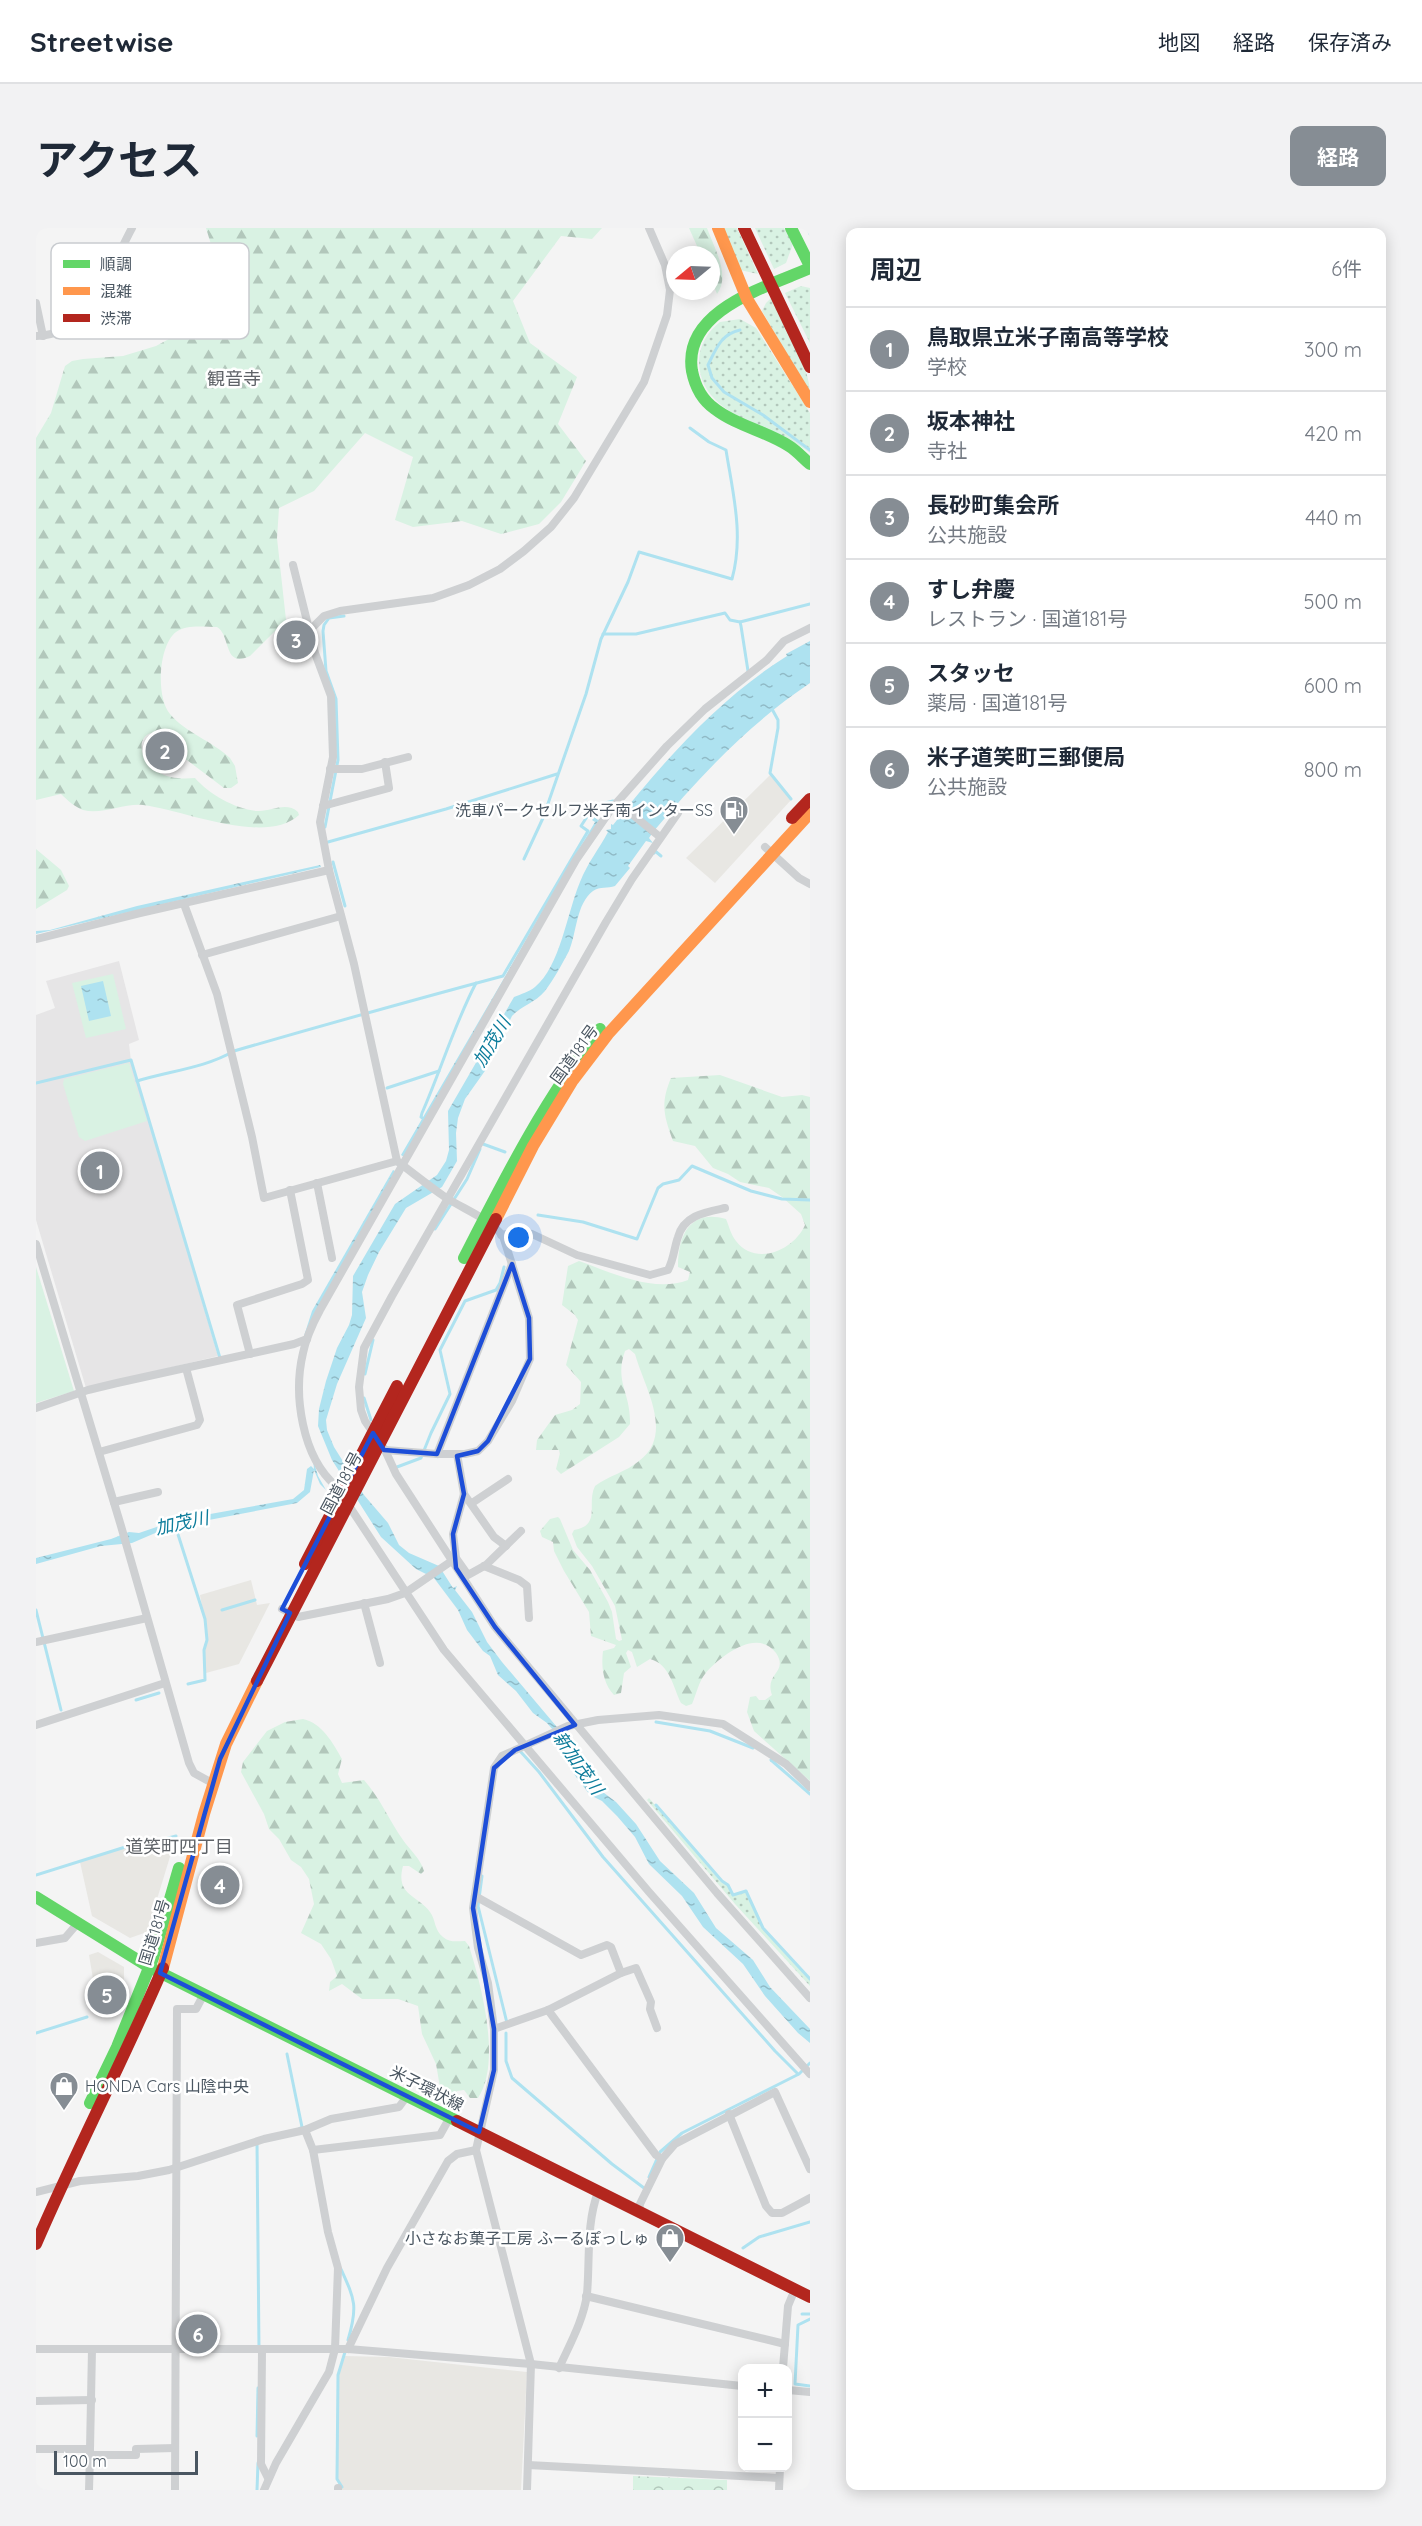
<!DOCTYPE html>
<html lang="ja">
<meta charset="utf-8">
<style>
body{margin:0;font-family:Quicksand,"Noto Sans JP",sans-serif;background:#f2f2f3;color:#1f2937}
.controls{position:absolute;right:18px;bottom:18px;display:grid;overflow:hidden;border-radius:12px;box-shadow:0 3px 15px #0003}
.controls button{width:54px;height:54px;display:grid;place-items:center;padding:0;border:0;border-bottom:2px solid #e0e1e3;background:#fff;color:#1f2937;font:30px sans-serif}
.compass{position:absolute;left:630px;top:18px;width:54px;height:54px;border-radius:50%;background:#fff;box-shadow:0 3px 15px #0003;rotate:251deg}
.scale{position:absolute;left:18px;bottom:15px;width:144px;box-sizing:border-box;padding-left:6px;border:3px solid #4a5661;border-top:0;font-size:16px;line-height:21px;white-space:nowrap;color:#4a5661;-webkit-text-stroke:4px #fff;paint-order:stroke}
.you{position:absolute;left:483px;top:1010px;width:21px;height:21px;margin:-15px;border:4px solid #fff;border-radius:50%;background:#1a73e8;box-shadow:0 0 0 9px #1a73e833}
.badge{display:grid;place-items:center;width:39px;height:39px;border-radius:50%;background:#868d94;color:#fff;font-size:20px;font-weight:700}
.pin{position:absolute;translate:-50% -50%;border:3px solid #fff;box-shadow:0 2px 6px #0006}
.list{margin:0;padding:0;list-style:none}
h2{display:flex;justify-content:space-between;align-items:center;height:78px;margin:0;padding:0 24px;font-size:26px}
h2 small{font-size:20px;font-weight:400;color:#747a83}
.list li{display:grid;grid-template-columns:39px 1fr auto;gap:18px;align-items:center;box-sizing:border-box;height:84px;padding:0 24px;border-top:2px solid #e0e1e3}
.list b{display:block;font-size:22px;white-space:nowrap}
.list p{margin:0;font-size:20px;white-space:nowrap;color:#747a83}
.list em{font-size:20px;font-style:normal;color:#747a83}
.map{position:relative;flex:none;width:774px;height:2262px;overflow:hidden;border-radius:12px}
header{display:flex;align-items:center;gap:36px;box-sizing:border-box;height:84px;padding:0 30px;background:#fff;border-bottom:2px solid #e0e1e3}
header strong{font-size:28px}
nav{display:flex;gap:33px;margin-inline-start:auto;font-size:21px}
.intro{display:flex;align-items:center;justify-content:space-between;box-sizing:border-box;height:144px;padding:0 36px}
h1{margin:0;font-size:42px}
.button{padding:15px 27px;border-radius:12px;background:#868d94;color:#fff;font-size:21px;font-weight:700}
main{display:flex;gap:36px;padding:0 36px}
aside{flex:1;background:#fff;border-radius:12px;box-shadow:0 3px 15px #0003}
.map>svg:first-child{display:block}
.commercial{fill:#e8e7e3}
.education{fill:#e6e5e6}
.grass{fill:url(#grass-dots)}
.forest{fill:url(#forest-firs)}
.park{fill:url(#park-crowns)}
.pitch{fill:#d9f2e3}
.water{fill:url(#water-ripples)}
.lines{fill:none;stroke-linecap:round;stroke-linejoin:round}
.stream{stroke:#aee2f0;stroke-width:3}
.street{stroke:#ced0d2;stroke-width:8}
.fast{stroke:#63d668;stroke-width:12}
.slow{stroke:#ff974d;stroke-width:12}
.jam{stroke:#b3261e;stroke-width:12}
.marked{fill:none;stroke:#1d4ed8;stroke-width:4.5;stroke-linejoin:round}
.labels{text-anchor:middle;stroke-width:5;stroke-linejoin:round;paint-order:stroke}
.poi-label{font-size:16px;fill:#4a5661;stroke:#fff;text-anchor:end}
.street-label{font-size:16px;fill:#4a5661;stroke:#fff}
.neighbourhood-label{font-size:18px;fill:#5f6368;stroke:#fff}
.water-label{font-size:18px;font-style:italic;fill:#0c7c9b;stroke:#fff}
.key{fill:#fff;stroke:#c9ccd0;stroke-width:1.5}
.key-label{font-size:16px;fill:#4a5661}
</style>
<header>
<strong>Streetwise</strong>
<nav><a>地図</a><a>経路</a><a>保存済み</a></nav>
</header>
<div class="intro"><h1>アクセス</h1><a class="button">経路</a></div>
<main>
<div class="map">
<svg width="774" height="2262" viewBox="0 0 774 2262">
<defs>
<pattern id="grass-dots" width="8" height="8" patternUnits="userSpaceOnUse" patternTransform="scale(1.5)"><rect width="8" height="8" fill="#d9f2e3"/><path d="M2 2h.1M6 6h.1" fill="none" stroke="#b2c7bb" stroke-width="1.8" stroke-linecap="round"/></pattern>
<pattern id="forest-firs" width="22" height="20" patternUnits="userSpaceOnUse" patternTransform="scale(1.5)"><rect width="22" height="20" fill="#d9f2e3"/><path d="M5 1l3.5 6h-7zM16 11l3.5 6h-7z" fill="#b2c7bb"/></pattern>
<pattern id="park-crowns" width="20" height="18" patternUnits="userSpaceOnUse" patternTransform="scale(1.5)"><rect width="20" height="18" fill="#d9f2e3"/><path d="M2 6a3 3 0 1 1 6 0M12 15a3 3 0 1 1 6 0" fill="none" stroke="#b2c7bb"/></pattern>
<pattern id="water-ripples" width="26" height="14" patternUnits="userSpaceOnUse" patternTransform="scale(1.5)"><rect width="26" height="14" fill="#aee2f0"/><path d="M2 4q2-2 4 0t4 0M15 11q2-2 4 0t4 0" fill="none" stroke="#90bac6"/></pattern>
</defs>
<rect width="100%" height="100%" fill="#f4f4f4"/>
<g class="commercial">
<path d="M735,546L755,572L679,655L650,630Z"/>
<path d="M215,1352L221,1377L234,1375L203,1436L170,1445L168,1422L172,1412L164,1367Z"/>
<path d="M138,1608L140,1609L111,1704L94,1710L56,1688L44,1634L101,1615L122,1614Z"/>
<path d="M62,1724L88,1739V1752L75,1785L62,1781L53,1727Z"/>
<path d="M309,2128L353,2129L491,2144L485,2262H306L302,2251V2147Z"/>
</g>
<path class="education" d="M83,733L103,812L93,816L95,833L182,1128L50,1160L0,992V787L19,780L10,753Z"/>
<g class="grass">
<path d="M687,0H701L722,46L704,42Z"/>
<path d="M719,0H748L757,16L750,35L738,41Z"/>
<path d="M765,58L774,60V115L749,65Z"/>
<path d="M735,70C748,98 774,137 774,166L726,83L730,75Z"/>
<path d="M704,91L720,100L774,185V225C739,197 663,190 663,133C663,118 672,103 684,94Z"/>
<path d="M613,1570L685,1654L692,1657L697,1668L710,1664L727,1701L774,1752V1758L699,1676L611,1572Z"/>
</g>
<g class="forest">
<path d="M170,0H566L556,11L525,8L477,73L494,115L541,149L522,196L550,233L525,274L503,296L465,306L426,293L377,299L359,292L377,229L329,205L278,263L243,280L241,310L250,392L214,428C187,441 195,407 181,399C169,399 151,396 140,404C122,418 120,470 134,486C150,505 176,513 194,530L199,538L202,555L195,560H188L115,505C97,512 108,535 121,543C132,551 147,551 159,550C173,566 199,581 221,583C235,584 250,573 262,584L263,587C229,618 148,582 107,577C88,575 66,587 47,582C39,579 31,572 25,566L0,572V210L15,185L29,138L36,133L47,131L87,128L120,118L155,99L173,75L178,42L177,23Z"/>
<path d="M653,0H671C678,20 695,47 681,66L675,51V27H665Z"/>
<path d="M0,621L25,642L33,658L31,662L0,681Z"/>
<path d="M684,847L746,869L766,867L774,869V1553L718,1503L711,1484L714,1469L720,1468L723,1472H729L736,1467C728,1445 753,1445 740,1425C721,1399 683,1429 669,1446C663,1453 660,1467 656,1476L650,1478L645,1475C637,1459 634,1436 614,1431L601,1439L596,1424L592,1422L590,1425L595,1439L588,1445L585,1465L578,1467C567,1456 565,1438 567,1423L578,1420L580,1417L555,1408L553,1384L528,1343L518,1323L517,1314L506,1309L504,1303L514,1291L522,1289L524,1291L537,1322L554,1342L572,1374L576,1384L580,1411L583,1413L586,1412L579,1378L556,1338L541,1319L536,1306L538,1302C566,1297 550,1276 559,1258C572,1248 590,1244 603,1233C639,1206 608,1159 599,1126L593,1121L589,1123C578,1154 595,1164 594,1196L583,1209L525,1246L520,1241L524,1225L523,1222H500L501,1212L519,1187L536,1182L544,1176L545,1154L530,1137L542,1092L539,1087L526,1077L532,1038L543,1033C576,1045 618,1065 652,1052L654,1044L642,1039C642,1007 654,981 690,991C693,998 695,1007 700,1013C720,1039 758,1022 769,997L765,986L746,969L733,960L704,954L692,946L677,940L659,918L637,913C628,888 624,876 635,850Z"/>
<path d="M267,1491C286,1495 297,1515 306,1531L302,1546L306,1555L328,1552C344,1570 353,1592 367,1612C374,1622 384,1630 388,1643L385,1646L373,1638H367C359,1668 382,1667 394,1684C400,1692 398,1702 407,1709C414,1715 421,1713 429,1713L433,1718C445,1756 466,1834 442,1870H434L428,1862L421,1863L414,1870L405,1865L400,1836L386,1806L382,1778L362,1771H326L306,1756L293,1763L294,1754L301,1748L295,1731L285,1716L265,1705L278,1676L273,1651L265,1639L255,1632L243,1611L233,1601L228,1586L205,1544L207,1534L231,1503L249,1494Z"/>
</g>
<path class="park" d="M597,2248L691,2252V2262H597Z"/>
<g class="pitch">
<path d="M77,746L90,801L50,810L36,755Z"/>
<path d="M93,835L111,893L49,913L43,909L27,856L28,851Z"/>
<path d="M0,1039L38,1163L0,1175Z"/>
</g>
<g class="water">
<path d="M774,413V455C713,496 664,548 617,604L613,610L617,615L610,613L592,638L594,640L579,658C572,661 564,658 557,663C540,676 541,704 533,723C526,736 518,751 509,763C499,775 486,777 476,788L451,840L429,871L422,890L420,905L421,933L406,959L370,980L343,1024L332,1047L326,1064L330,1090L301,1156L290,1192L291,1202L298,1219L328,1267L352,1295L363,1317L373,1325L403,1338L417,1360L421,1358L419,1362L436,1384L451,1414L466,1434L542,1524L555,1543L559,1558L580,1574L600,1596L624,1633L658,1665L680,1700L717,1732L734,1759L774,1801V1815L762,1805L729,1768L707,1736L667,1699L646,1668L613,1636L599,1609L581,1588L566,1573L554,1567L538,1546L535,1523L511,1495L497,1485L480,1463L462,1447L454,1428L447,1423L431,1402L422,1382L398,1350L380,1341L345,1309L296,1232L282,1198L283,1181L290,1153L301,1120L313,1097L316,1087L317,1048L359,976L401,947L410,933L413,922L412,883L478,769C485,766 493,764 499,759C524,739 531,685 544,654C552,634 563,621 572,604L570,602L575,601V596L577,597C627,534 682,471 751,428L750,426Z"/>
<path d="M558,589L562,592L565,590L368,929L365,927L559,594L556,592Z"/>
<path d="M284,637L285,639L0,706V703L14,702L101,678Z"/>
<path d="M67,753L75,788L53,793L45,758Z"/>
<path d="M357,942L359,943L270,1108H268L276,1083Z"/>
<path d="M277,1231L282,1248L290,1262L284,1256L278,1242L274,1264L261,1275L131,1300L96,1315L65,1318L0,1336V1330L75,1311L93,1304L103,1305L141,1292L257,1271L268,1262L271,1241L275,1238L278,1241Z"/>
</g>
<g class="lines">
<g class="stream">
<path d="M772,0L774,6"/>
<path d="M704,102C685,106 680,121 672,137L676,150L688,164L727,187L774,222"/>
<path d="M704,394L774,376"/>
<path d="M567,406H600L689,385L694,392L704,394L705,398L712,443"/>
<path d="M736,481L742,492V500L734,545L755,571"/>
<path d="M289,599L302,532L300,471L290,443L287,403L288,397L293,390L308,388"/>
<path d="M292,614L410,581L521,546"/>
<path d="M618,625L619,623L625,628"/>
<path d="M488,631L507,590L550,466L565,411L592,354L603,324L696,351C708,307 697,266 690,222L673,214L654,200"/>
<path d="M297,634L309,678"/>
<path d="M101,853C133,843 169,840 198,823C288,797 377,772 467,748L552,603L545,598L558,578L577,573"/>
<path d="M0,855L95,832L184,1130"/>
<path d="M351,860L403,843"/>
<path d="M388,891L385,889L386,885C405,842 418,797 440,755"/>
<path d="M447,916L469,924"/>
<path d="M502,987L547,994L601,1011L622,960L627,956L643,952L656,938L715,963L746,971L774,972"/>
<path d="M399,1001L431,951L444,921"/>
<path d="M329,1146L337,1112"/>
<path d="M328,1170L335,1192"/>
<path d="M361,1239L385,1230L395,1205L414,1166L404,1122L429,1073L460,1062L464,1055L468,1039"/>
<path d="M139,1297L169,1391L171,1412L168,1422L169,1452L152,1456"/>
<path d="M0,1382L25,1482"/>
<path d="M186,1382L219,1372"/>
<path d="M100,1472L123,1465"/>
<path d="M620,1494L674,1503L717,1520"/>
<path d="M484,1523L503,1544L567,1629L739,1823L762,1846"/>
<path d="M735,1532L774,1566"/>
<path d="M620,1577L686,1653L692,1657L697,1667L710,1663L727,1700L774,1751"/>
<path d="M0,1647L102,1615L121,1613L140,1608"/>
<path d="M446,1648L442,1678L471,1795"/>
<path d="M0,1805L51,1789"/>
<path d="M470,1805V1833L476,1850L576,1936L608,1960"/>
<path d="M251,1826L266,1899L263,1901"/>
<path d="M221,1914L223,2121"/>
<path d="M613,1949L624,1924L646,1905L763,1846L774,1835"/>
<path d="M707,2020L723,2009L774,1994"/>
<path d="M305,2041C319,2072 322,2078 312,2112"/>
<path d="M766,2086H774"/>
<path d="M774,2091L762,2097L759,2156L774,2158"/>
<path d="M221,2208L222,2160"/>
<path d="M306,2259L301,2251L302,2147L309,2124"/>
<path d="M221,2262L222,2235"/>
</g>
<g class="street">
<path d="M0,75L7,108"/>
<path d="M0,108C54,108 74,40 96,0"/>
<path d="M257,337L279,425L295,468L297,529L284,594L293,642L318,736L361,933C377,945 393,958 409,969C429,982 451,989 467,1008L493,1090L494,1131L476,1173L452,1213L442,1223L429,1226H401L349,1222"/>
<path d="M774,400L748,413L731,432L669,481L631,518L576,580L540,632L284,1082C277,1095 270,1110 267,1125C257,1167 266,1229 300,1258L408,1422L613,1664L774,1846"/>
<path d="M274,402L288,388L304,383L397,370L433,357L464,341L488,323L515,299L538,270L608,154L631,87L634,62L629,37L613,0"/>
<path d="M294,541H326L372,529"/>
<path d="M582,575L624,609"/>
<path d="M287,578L353,560L349,534"/>
<path d="M642,585L596,651L570,694L356,1068L328,1120L323,1159L325,1182L329,1193L349,1222L360,1246L459,1399L681,1665L774,1770"/>
<path d="M729,619L763,650L774,656"/>
<path d="M148,676L181,766L216,909L228,970L361,933"/>
<path d="M0,711L104,685L293,642"/>
<path d="M166,727L305,688"/>
<path d="M281,955L296,1030"/>
<path d="M465,1007L484,1004L496,1006L541,1027L614,1047L632,1042C638,1031 638,1020 642,1009C648,987 670,984 689,980"/>
<path d="M0,1016L85,1298L153,1535L158,1545L178,1556"/>
<path d="M214,1126L201,1077L266,1056L272,1052L254,962"/>
<path d="M0,1180L52,1162L81,1155L258,1116L271,1111"/>
<path d="M63,1224L161,1197L164,1192L150,1140"/>
<path d="M401,1226L476,1036"/>
<path d="M428,1266L458,1309L470,1318"/>
<path d="M78,1274L122,1264"/>
<path d="M436,1275L472,1251"/>
<path d="M420,1330L432,1347L450,1337L485,1303"/>
<path d="M448,1338L483,1352L491,1358L493,1390"/>
<path d="M328,1375L344,1435"/>
<path d="M246,1381L262,1389L352,1371L369,1365L420,1330L417,1306L428,1266L421,1226"/>
<path d="M0,1414L111,1390"/>
<path d="M0,1497L129,1455"/>
<path d="M439,1668L545,1727L571,1717L575,1719L585,1745L600,1740L615,1774L614,1781L621,1800"/>
<path d="M0,1715L29,1710L41,1696"/>
<path d="M512,1782L620,1927L626,1931L604,1976L603,1985"/>
<path d="M458,1801L512,1782L585,1745"/>
<path d="M693,1886L730,1978L736,1985H746L774,1970"/>
<path d="M277,1922L404,1907L414,1889"/>
<path d="M626,1931L639,1916L739,1864L774,1941"/>
<path d="M0,1964L44,1953L102,1948L133,1942L228,1911L269,1902L295,1891L363,1879L371,1868"/>
<path d="M550,2068L749,2116"/>
<path d="M0,2121H312L495,2136L706,2158"/>
<path d="M312,2121L351,2040L412,1933L421,1926L440,1922"/>
<path d="M226,2122L225,2236L232,2250"/>
<path d="M523,2140C533,2118 548,2091 551,2066C554,2032 550,1996 562,1964"/>
<path d="M747,2140L752,2078L759,2061"/>
<path d="M752,2162L774,2164"/>
<path d="M0,2173L56,2172"/>
<path d="M0,2221H54L56,2121"/>
<path d="M54,2221V2227H100V2221L139,2220"/>
<path d="M492,2237L743,2250"/>
<path d="M302,2260V2262"/>
<path d="M53,2262L54,2227"/>
<path d="M139,2262L141,1781H160L168,1766"/>
<path d="M228,2262L240,2235L293,2144L299,2121L302,2040L292,2004L277,1922L269,1902"/>
<path d="M491,2262L495,2136L440,1922L458,1842V1801L452,1755L442,1720L437,1680L458,1540L466,1528L532,1498L562,1492L623,1487L687,1496L750,1536L774,1559"/>
<path d="M743,2262L744,2240"/>
</g>
<g class="fast">
<path d="M755,0L774,38"/>
<path d="M774,40C731,59 646,82 656,143C659,158 666,172 679,181C701,198 730,203 753,218C761,223 767,230 774,236"/>
<path d="M428,1030C469,950 508,872 564,801"/>
<path d="M0,1669L113,1739L421,1893"/>
<path d="M54,1875L81,1819L117,1730L143,1640"/>
</g>
<g class="slow">
<path d="M682,0L711,71L774,174"/>
<path d="M460,991L497,918L537,852L572,806L774,585"/>
<path d="M127,1740L168,1586L190,1516L221,1453"/>
</g>
<g class="jam">
<path d="M708,0L774,139"/>
<path d="M756,590L774,571"/>
<path d="M269,1336L361,1158"/>
<path d="M221,1453L460,991"/>
<path d="M421,1893L774,2069"/>
<path d="M0,2016C40,1923 87,1833 127,1740"/>
</g>
</g>
<path class="marked" d="M476,1036L493,1090L494,1131L452,1213L442,1223L421,1228L428,1266L417,1306L420,1340L459,1399L539,1497L479,1522L458,1540L437,1680L458,1801V1842L443,1904L124,1745L184,1531L254,1385L246,1381L337,1205L348,1222L401,1226Z"/>
<defs>
<g id="fuel-pin" transform="scale(1.5)"><path d="M0 17L-7.5 6A9.5 9.5 0 1 1 7.5 6Z" fill="#868d94" stroke="#fff"/><path d="M-5.5-6h7V0h2V4h1.3V-2.5L3-4.5l.8-.8L6-3V5H2.5V1h-1V6h-7ZM-4.2-4.7v3.2H.2V-4.7Z" fill="#fff"/></g>
<g id="shop-pin" transform="scale(1.5)"><path d="M0 17L-7.5 6A9.5 9.5 0 1 1 7.5 6Z" fill="#868d94" stroke="#fff"/><path d="M-5-2.5h2.3a2.7 3.5 0 0 1 5.4 0H5L5.5 6h-11ZM-1.5-2.5h3a1.5 2.3 0 0 0-3 0Z" fill="#fff"/></g>
</defs>
<g fill-rule="evenodd">
<use href="#fuel-pin" x="698" y="582"/>
<use href="#shop-pin" x="28" y="1858"/>
<use href="#shop-pin" x="634" y="2010"/>
</g>
<g class="labels">
<g class="poi-label">
<text x="677" y="588">洗車パークセルフ米子南インターSS</text>
<text x="49" y="1864" text-anchor="start">HONDA Cars 山陰中央</text>
<text x="613" y="2016">小さなお菓子工房 ふーるぽっしゅ</text>
</g>
<g class="street-label">
<text transform="translate(538 826) rotate(-54)" y="6">国道181号</text>
<text transform="translate(305 1255) rotate(-62)" y="6">国道181号</text>
<text transform="translate(118 1704) rotate(-73)" y="6">国道181号</text>
<text transform="translate(391 1860) rotate(27)" y="6">米子環状線</text>
</g>
<g class="neighbourhood-label">
<text x="198" y="157">観音寺</text>
<text x="143" y="1625">道笑町四丁目</text>
</g>
<g class="water-label">
<text transform="translate(456 814) rotate(-59)" y="6">加茂川</text>
<text transform="translate(146 1295) rotate(-12)" y="6">加茂川</text>
<text transform="translate(542 1535) rotate(55)" y="6">新加茂川</text>
</g>
</g>
<rect x="15" y="15" width="198" height="96" rx="9" class="key"/>
<rect x="27" y="32" width="27" height="8" fill="#63d668"/>
<rect x="27" y="59" width="27" height="8" fill="#ff974d"/>
<rect x="27" y="86" width="27" height="8" fill="#b3261e"/>
<g class="key-label">
<text x="64" y="42">順調</text>
<text x="64" y="69">混雑</text>
<text x="64" y="96">渋滞</text>
</g>
</svg>
<div class="controls">
<button>+</button>
<button>−</button>
</div>
<svg class="compass" viewBox="-18 -18 36 36"><path d="M0-13l5 13h-10z" fill="#e53935"/><path d="M0 13l5-13h-10z" fill="#747a83"/></svg>
<div class="scale">100 m</div>
<div class="you"></div>
<div class="pin badge" style="left:64px;top:943px">1</div>
<div class="pin badge" style="left:129px;top:523px">2</div>
<div class="pin badge" style="left:260px;top:412px">3</div>
<div class="pin badge" style="left:184px;top:1657px">4</div>
<div class="pin badge" style="left:71px;top:1767px">5</div>
<div class="pin badge" style="left:162px;top:2106px">6</div>
</div>
<aside>
<h2>周辺<small>6件</small></h2>
<ul class="list">
<li><span class="badge">1</span><div><b>鳥取県立米子南高等学校</b><p>学校</p></div><em>300 m</em></li>
<li><span class="badge">2</span><div><b>坂本神社</b><p>寺社</p></div><em>420 m</em></li>
<li><span class="badge">3</span><div><b>長砂町集会所</b><p>公共施設</p></div><em>440 m</em></li>
<li><span class="badge">4</span><div><b>すし弁慶</b><p>レストラン · 国道181号</p></div><em>500 m</em></li>
<li><span class="badge">5</span><div><b>スタッセ</b><p>薬局 · 国道181号</p></div><em>600 m</em></li>
<li><span class="badge">6</span><div><b>米子道笑町三郵便局</b><p>公共施設</p></div><em>800 m</em></li>
</ul>
</aside>
</main>
